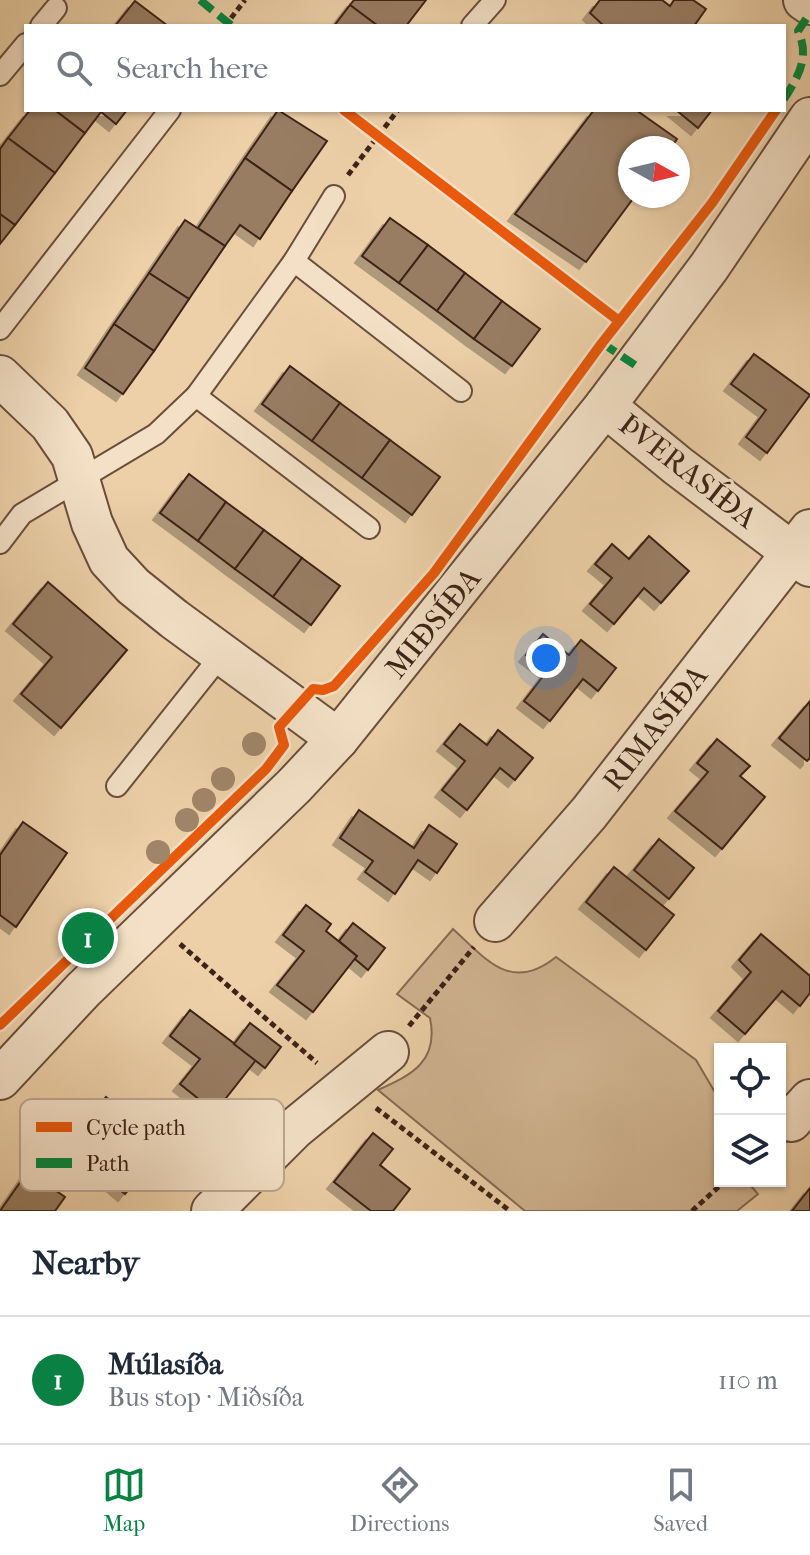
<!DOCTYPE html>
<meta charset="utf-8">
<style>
body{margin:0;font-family:"IM FELL French Canon",serif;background:#f2f2f3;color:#1f2937}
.controls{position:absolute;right:24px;bottom:24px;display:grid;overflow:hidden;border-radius:0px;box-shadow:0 2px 6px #0004}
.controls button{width:72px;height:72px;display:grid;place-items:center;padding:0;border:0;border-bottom:2px solid #e0e1e3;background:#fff;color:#1f2937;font:40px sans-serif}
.compass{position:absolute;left:618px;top:136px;width:72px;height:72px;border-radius:50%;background:#fff;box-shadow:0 2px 6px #0004;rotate:98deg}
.you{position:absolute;left:546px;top:658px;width:28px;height:28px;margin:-20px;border:6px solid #fff;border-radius:50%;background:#1a73e8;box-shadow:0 0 0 12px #1a73e833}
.badge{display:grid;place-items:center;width:52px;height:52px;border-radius:50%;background:#0b8043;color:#fff;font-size:26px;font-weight:700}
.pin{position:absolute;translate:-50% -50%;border:4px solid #fff;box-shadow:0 2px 8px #0006}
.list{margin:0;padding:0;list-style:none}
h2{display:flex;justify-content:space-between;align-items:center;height:104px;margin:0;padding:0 32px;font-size:34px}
h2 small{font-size:26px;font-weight:400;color:#747a83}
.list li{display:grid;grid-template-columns:52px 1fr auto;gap:24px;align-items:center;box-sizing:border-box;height:128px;padding:0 32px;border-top:2px solid #e0e1e3}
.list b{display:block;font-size:30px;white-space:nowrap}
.list p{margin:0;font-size:26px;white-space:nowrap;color:#747a83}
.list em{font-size:26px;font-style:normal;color:#747a83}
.icon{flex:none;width:44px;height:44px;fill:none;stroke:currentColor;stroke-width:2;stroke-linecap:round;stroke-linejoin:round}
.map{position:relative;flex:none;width:810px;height:1211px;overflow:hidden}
.search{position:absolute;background:#fff;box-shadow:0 2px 6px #0004;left:24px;right:24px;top:24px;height:88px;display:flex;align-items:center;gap:20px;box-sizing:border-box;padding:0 28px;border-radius:0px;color:#747a83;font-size:30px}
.sheet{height:232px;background:#fff}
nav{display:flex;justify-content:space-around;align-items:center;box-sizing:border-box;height:112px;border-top:2px solid #e0e1e3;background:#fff;font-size:22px;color:#747a83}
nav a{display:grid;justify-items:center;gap:4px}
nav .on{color:#0b8043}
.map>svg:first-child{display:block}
.green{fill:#cfb390;stroke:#866b54;stroke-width:2}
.building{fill:#987d63;stroke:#3c2318;stroke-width:2;filter:url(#shadow)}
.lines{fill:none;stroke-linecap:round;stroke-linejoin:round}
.lane-casing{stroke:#684e3c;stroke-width:24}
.street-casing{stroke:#684e3c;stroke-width:44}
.path{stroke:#3c2318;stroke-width:5;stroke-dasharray:6 4;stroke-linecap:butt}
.lane{stroke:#f3e0c6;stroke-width:20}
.street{stroke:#f3e0c6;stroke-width:40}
.quiet{stroke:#00873e;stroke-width:8;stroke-dasharray:16 8;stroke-linecap:butt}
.cycleway-casing{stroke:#f3e0c6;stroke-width:15}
.cycleway{stroke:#e8590c;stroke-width:10}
.tree{fill:#a08569}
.labels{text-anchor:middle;stroke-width:6;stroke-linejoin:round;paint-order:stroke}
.street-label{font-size:30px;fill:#3c2318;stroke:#f3e0c6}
.key{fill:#f3e0c6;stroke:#bca792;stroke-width:2}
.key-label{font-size:22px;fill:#3c2318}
</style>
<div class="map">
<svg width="810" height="1211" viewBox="0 0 810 1211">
<defs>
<filter id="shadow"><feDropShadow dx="-7" dy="7" stdDeviation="0" flood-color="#0004"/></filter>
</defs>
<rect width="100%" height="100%" fill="#edd0a8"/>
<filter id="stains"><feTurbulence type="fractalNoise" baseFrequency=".0025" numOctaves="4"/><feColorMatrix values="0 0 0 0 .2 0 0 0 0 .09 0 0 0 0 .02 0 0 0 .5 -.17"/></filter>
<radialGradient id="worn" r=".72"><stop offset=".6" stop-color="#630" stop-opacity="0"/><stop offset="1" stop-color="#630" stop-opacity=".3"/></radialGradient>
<path class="green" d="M453,929C487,960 511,993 556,957L696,1060L716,1094L720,1181H747L758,1194L737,1211H525L378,1090C412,1075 439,1061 430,1018L397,994Z"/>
<g class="building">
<path d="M354,0H426L406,26H378L350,5Z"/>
<path d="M600,0H662L670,6L674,0H693L706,9L694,26H604L590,13Z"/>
<path d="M135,1L168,26H115Z"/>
<path d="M350,5L378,26H334Z"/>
<path d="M30,110H55L85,133L55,173L8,138Z"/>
<path d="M55,110H127L116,124L101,112L85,133Z"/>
<path d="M278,110L327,141L292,191L245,158Z"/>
<path d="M594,110H636L677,139L671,148H630V196H635L586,262L515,214Z"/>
<path d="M676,110H712L698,128Z"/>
<path d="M8,138L55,173L15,225L0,214V149Z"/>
<path d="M245,158L292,191L260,239L240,225L225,246L198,228Z"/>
<path d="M0,214L15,225L0,244Z"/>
<path d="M390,218L428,245L399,283L362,256Z"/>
<path d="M185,220L225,246L189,299L149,273Z"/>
<path d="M428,245L465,273L437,311L399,283Z"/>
<path d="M149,273L189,299L154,351L114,324Z"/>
<path d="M465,273L502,301L474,339L437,311Z"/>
<path d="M502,301L540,329L512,366L474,339Z"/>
<path d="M114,324L154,351L123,394L85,368Z"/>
<path d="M754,354L810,395L767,453L746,437L766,410L731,384Z"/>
<path d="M290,366L340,403L312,441L262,404Z"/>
<path d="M340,403L390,440L362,478L312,441Z"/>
<path d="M390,440L440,477L412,515L362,478Z"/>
<path d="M189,474L226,502L198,541L160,513Z"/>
<path d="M226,502L264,530L235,569L198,541Z"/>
<path d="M264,530L302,558L273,597L235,569Z"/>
<path d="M649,536L689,571L661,603L644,588L614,624L590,604L612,578L595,564L612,544L629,559Z"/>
<path d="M302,558L340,586L311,625L273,597Z"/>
<path d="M48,582L127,650L61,728L21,694L52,657L13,624Z"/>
<path d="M543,634L569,655L581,640L616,668L598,691L583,679L550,721L524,701L547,671L526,655Z"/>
<path d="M810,701V758L807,761L779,738Z"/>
<path d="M460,724L487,745L498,730L533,758L515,780L500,768L467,810L442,790L465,761L444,744Z"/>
<path d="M717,739L750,766L740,776L765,797L722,849L675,811L708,772L697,763Z"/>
<path d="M359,810L414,848L429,825L457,844L437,873L418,860L395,894L365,872L373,861L340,838Z"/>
<path d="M23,822L67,853L16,927L0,915V855Z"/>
<path d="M659,839L694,868L669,899L634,870Z"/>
<path d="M614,867L674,915L646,950L586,902Z"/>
<path d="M306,905L331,924L326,931L357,956L313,1012L277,985L304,951L283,935Z"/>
<path d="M353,923L385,948L368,970L355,959L357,956L339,941Z"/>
<path d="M761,934L810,976V993L800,1006L782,991L745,1034L718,1011L751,972L739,960Z"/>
<path d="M190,1010L256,1060L215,1112L180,1084L200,1059L170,1036Z"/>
<path d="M250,1023L281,1047L265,1068L234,1044Z"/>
<path d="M106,1097L165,1145L125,1194L95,1169L116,1142L88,1119Z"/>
<path d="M373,1133L393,1149L380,1165L410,1189L393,1211H371L334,1182Z"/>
<path d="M28,1171L65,1197L55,1211H0Z"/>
<path d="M810,1188V1211H792Z"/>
</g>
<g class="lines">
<g class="lane-casing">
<g id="lane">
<path d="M41,26L56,8"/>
<path d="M472,26L495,0"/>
<path d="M0,75L26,44"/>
<path d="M294,261L461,391"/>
<path d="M0,329L170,110"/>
<path d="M196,396L369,528"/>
<path d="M0,543L22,514L156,434L196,396L294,261L334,196"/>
<path d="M117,786L222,654"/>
</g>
</g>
<g class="street-casing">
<g id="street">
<path d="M804,0L810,4"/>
<path d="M0,376L50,424L72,456L92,523L109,560L133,586L174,619L338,739"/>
<path d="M605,406L678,466L810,566"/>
<path d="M495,921L589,813L810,530"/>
<path d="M0,1079L83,990L294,786L338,739L605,406L709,267L810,118"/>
<path d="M791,1121L810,1100"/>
<path d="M212,1211L294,1129L388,1052"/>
</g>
</g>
<g class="path">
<path d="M225,26L245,0"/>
<path d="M348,175L398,110"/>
<path d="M180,944L317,1063"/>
<path d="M409,1026L474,947"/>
<path d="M376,1108L510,1211"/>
<path d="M692,1211L725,1181"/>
</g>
<use href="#lane" class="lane"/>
<use href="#street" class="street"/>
<g class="quiet">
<path d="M200,0L232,26"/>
<path d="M784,99C799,76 810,56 798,31L810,13"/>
<path d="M602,343L635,365"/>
</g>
<g class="cycleway-casing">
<g id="cycleway">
<path d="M344,110L619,321"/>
<path d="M0,1025L266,769L284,745L279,727L313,689L323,690L334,686L434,573L602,343L712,203L776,110"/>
</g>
</g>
<use href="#cycleway" class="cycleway"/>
</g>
<g class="tree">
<circle cx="254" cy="744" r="12"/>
<circle cx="223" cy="779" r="12"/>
<circle cx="204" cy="800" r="12"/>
<circle cx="187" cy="820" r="12"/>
<circle cx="158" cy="852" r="12"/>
</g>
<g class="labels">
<g class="street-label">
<text transform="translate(688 471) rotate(38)" y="10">ÞVERASÍÐA</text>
<text transform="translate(433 623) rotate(-51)" y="10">MIÐSÍÐA</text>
<text transform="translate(655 728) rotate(-52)" y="10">RIMASÍÐA</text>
</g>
</g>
<rect x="20" y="1099" width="264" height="92" rx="12" class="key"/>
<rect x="36" y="1122" width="36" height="10" fill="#e8590c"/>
<rect x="36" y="1158" width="36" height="10" fill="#00873e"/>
<g class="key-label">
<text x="86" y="1135">Cycle path</text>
<text x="86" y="1171">Path</text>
</g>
<rect width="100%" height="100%" filter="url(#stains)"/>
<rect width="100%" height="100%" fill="url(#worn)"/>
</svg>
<div class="controls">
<button><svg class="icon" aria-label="locate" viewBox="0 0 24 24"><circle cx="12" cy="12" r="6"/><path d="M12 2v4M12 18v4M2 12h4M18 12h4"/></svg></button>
<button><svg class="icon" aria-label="layers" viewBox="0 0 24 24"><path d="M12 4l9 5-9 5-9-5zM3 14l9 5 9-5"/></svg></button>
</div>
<svg class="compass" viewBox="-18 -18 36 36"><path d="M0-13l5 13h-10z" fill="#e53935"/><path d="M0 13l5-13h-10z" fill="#747a83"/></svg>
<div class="you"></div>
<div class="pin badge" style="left:88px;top:938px">1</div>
<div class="search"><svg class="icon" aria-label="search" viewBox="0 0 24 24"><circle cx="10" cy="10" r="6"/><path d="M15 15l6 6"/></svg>Search here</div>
</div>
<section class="sheet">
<h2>Nearby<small></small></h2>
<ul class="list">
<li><span class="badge">1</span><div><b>Múlasíða</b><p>Bus stop · Miðsíða</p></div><em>110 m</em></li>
</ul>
</section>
<nav>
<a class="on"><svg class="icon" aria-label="map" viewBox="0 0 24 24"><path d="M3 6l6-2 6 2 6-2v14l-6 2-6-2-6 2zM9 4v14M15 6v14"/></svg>Map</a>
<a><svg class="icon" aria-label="directions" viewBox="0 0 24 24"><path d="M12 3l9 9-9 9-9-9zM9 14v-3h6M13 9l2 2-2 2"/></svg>Directions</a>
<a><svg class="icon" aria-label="saved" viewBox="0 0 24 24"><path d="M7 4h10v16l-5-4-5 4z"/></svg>Saved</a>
</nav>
